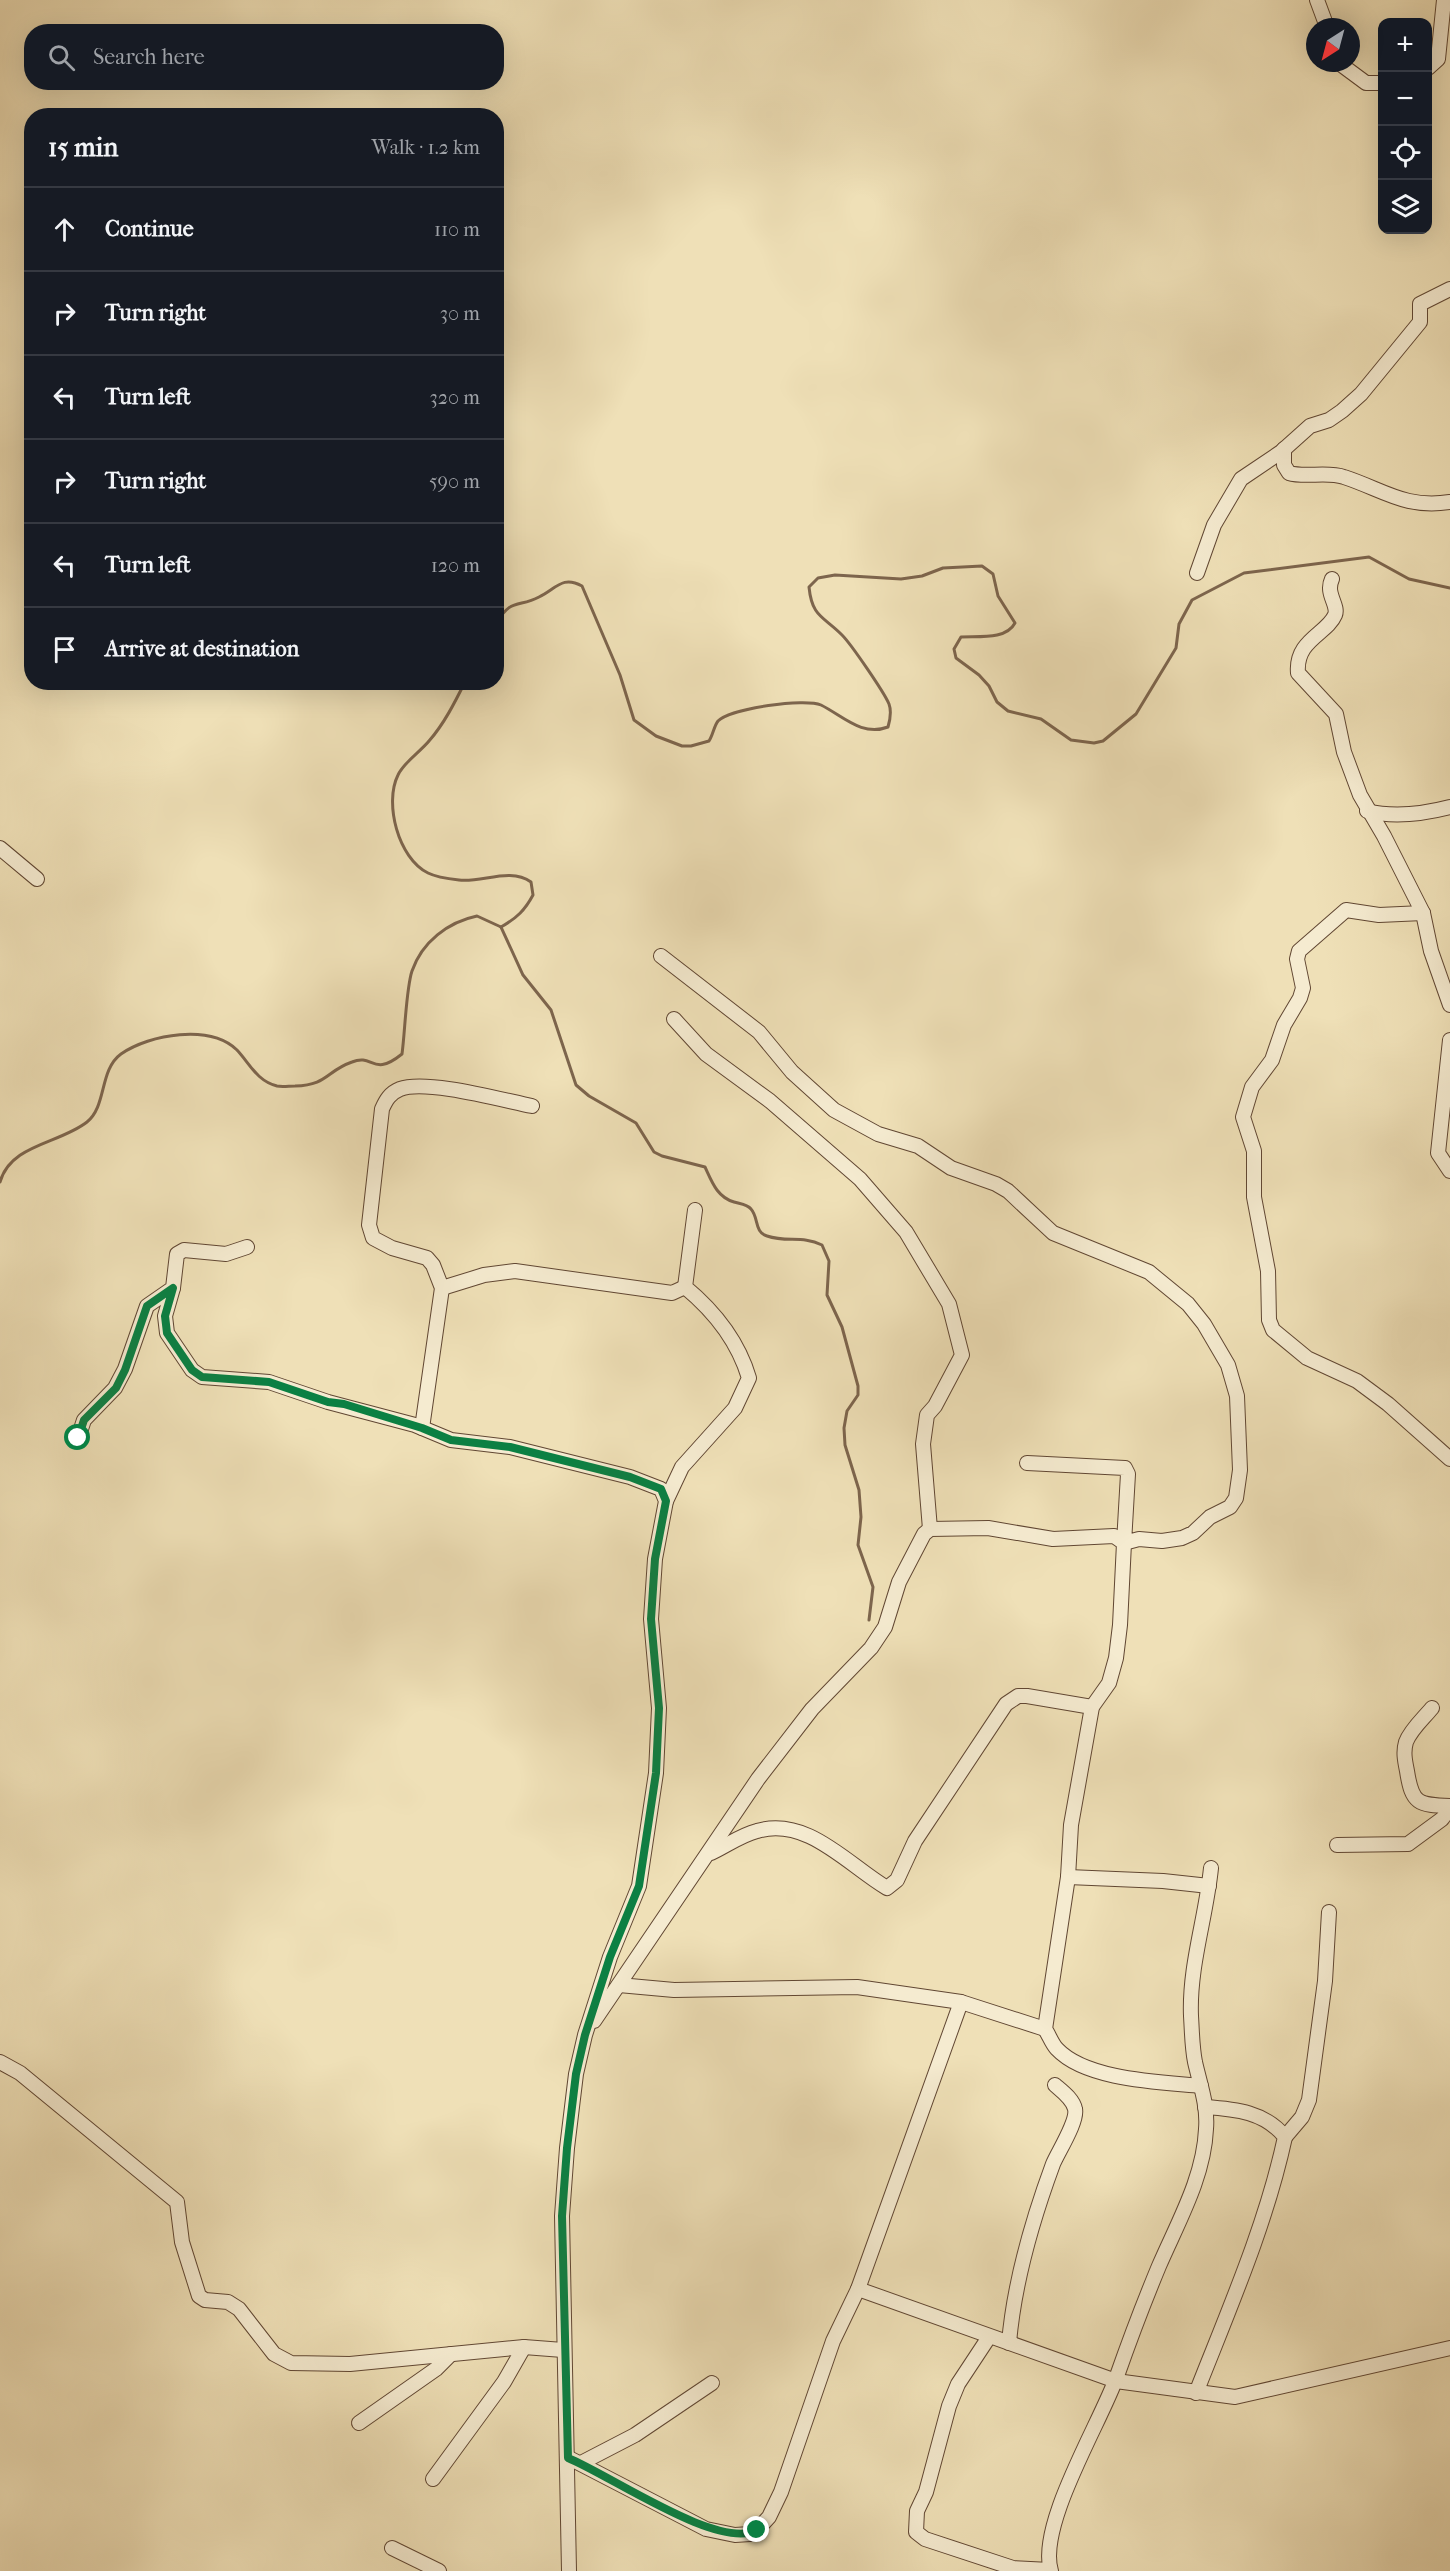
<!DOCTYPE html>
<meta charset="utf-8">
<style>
body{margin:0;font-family:"IM FELL French Canon",serif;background:#20242c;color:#f1f3f6}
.controls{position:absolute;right:18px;top:18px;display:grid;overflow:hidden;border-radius:12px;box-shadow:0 6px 24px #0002}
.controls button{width:54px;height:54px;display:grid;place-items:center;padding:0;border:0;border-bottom:2px solid #363941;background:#171b24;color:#f1f3f6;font:30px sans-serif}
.compass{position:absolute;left:1306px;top:18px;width:54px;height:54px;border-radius:50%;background:#171b24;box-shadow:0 6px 24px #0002;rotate:216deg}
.stop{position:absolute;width:18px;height:18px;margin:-14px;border:4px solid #0b8043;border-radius:50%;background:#fff}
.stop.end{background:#0b8043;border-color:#fff;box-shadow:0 2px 6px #0008}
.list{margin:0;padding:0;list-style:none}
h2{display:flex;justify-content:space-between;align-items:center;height:78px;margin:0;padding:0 24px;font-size:26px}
h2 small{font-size:20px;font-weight:400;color:#9ea1a6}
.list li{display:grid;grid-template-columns:39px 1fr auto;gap:18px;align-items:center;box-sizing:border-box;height:84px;padding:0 24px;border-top:2px solid #363941}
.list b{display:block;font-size:22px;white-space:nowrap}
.list em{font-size:20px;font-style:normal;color:#9ea1a6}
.icon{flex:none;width:33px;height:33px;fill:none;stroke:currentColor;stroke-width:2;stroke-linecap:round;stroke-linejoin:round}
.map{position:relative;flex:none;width:1450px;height:2571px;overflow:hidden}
.search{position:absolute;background:#171b24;box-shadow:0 6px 24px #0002;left:24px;top:24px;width:480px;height:66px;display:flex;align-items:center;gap:15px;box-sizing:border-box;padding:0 21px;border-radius:24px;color:#9ea1a6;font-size:22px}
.panel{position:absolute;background:#171b24;box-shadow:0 6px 24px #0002;left:24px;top:108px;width:480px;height:582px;border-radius:24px}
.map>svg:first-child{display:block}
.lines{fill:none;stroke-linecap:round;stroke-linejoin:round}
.stream{stroke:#7d654d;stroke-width:3}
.minor-casing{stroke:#614733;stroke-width:16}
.minor{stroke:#f5ebd0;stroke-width:14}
.route{stroke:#0b8043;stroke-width:8}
</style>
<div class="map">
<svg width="1450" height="2571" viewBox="0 0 1450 2571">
<rect width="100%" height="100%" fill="#efe0b7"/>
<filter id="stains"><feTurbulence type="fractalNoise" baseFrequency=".00333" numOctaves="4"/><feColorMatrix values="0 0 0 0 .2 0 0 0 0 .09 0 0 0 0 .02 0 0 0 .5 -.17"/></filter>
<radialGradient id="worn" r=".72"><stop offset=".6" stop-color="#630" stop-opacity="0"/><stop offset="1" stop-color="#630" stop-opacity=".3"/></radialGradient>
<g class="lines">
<g class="stream">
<path d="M496,624C511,597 519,608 539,597C556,589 562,575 582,586L620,675L634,720L656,736L682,746H691L709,741C713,735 714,726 718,721C731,708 805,698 821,705C843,716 862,737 888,727C890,720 892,712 889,704C884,692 851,644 842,635C823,616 812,617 809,587L818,578L835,575L901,579L922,576L943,568L982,566L993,574L998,596L1015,623C1006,640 979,636 961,637L954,649L956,658L979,675L989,686L997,702L1008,711L1041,719L1071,740L1094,743L1103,741L1136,714L1176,648L1179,624L1192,600L1244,573L1369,557L1409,579L1450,588"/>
<path d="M465,682C455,702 444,724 429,741C420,752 404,762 398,775C384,803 398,858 428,873C436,877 450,879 459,880C482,883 510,867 531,882L533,895C525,910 517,918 501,927"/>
<path d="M501,927L523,975L551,1010L576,1085L589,1096L636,1123L654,1152L662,1156L705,1167C712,1182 717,1197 734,1202C741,1204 747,1204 751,1209C759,1218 754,1232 767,1236C787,1243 802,1235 822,1245L829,1261L827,1295L842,1327L858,1386V1395L847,1411L844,1428L845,1445L859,1490L861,1517L858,1545L873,1587L869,1620"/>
<path d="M0,1182C11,1144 59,1144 87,1122C107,1106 99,1070 121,1054C150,1034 210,1024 237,1050C250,1064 257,1081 277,1086C282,1087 289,1086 295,1086C328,1085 326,1071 352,1062C374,1053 372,1078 402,1054C405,1033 406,989 412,971C422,942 448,922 477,916L501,927"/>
</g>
<g class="minor-casing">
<g id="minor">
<path d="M1317,0L1327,27"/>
<path d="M1339,63L1366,83H1382"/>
<path d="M1428,68L1438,59L1444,0"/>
<path d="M1284,449V465L1289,473C1305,478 1327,471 1344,477C1384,490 1405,509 1450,502"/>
<path d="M1197,573L1214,525L1241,479L1281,452L1310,426L1329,420L1342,411L1361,394L1420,322V304L1450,289"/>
<path d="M1332,579C1325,594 1339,605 1335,615C1327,634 1295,640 1298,673L1336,714L1344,752L1360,795L1384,836L1423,913L1431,951L1450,1005"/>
<path d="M1367,811C1395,818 1423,814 1450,807"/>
<path d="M0,848L37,879"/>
<path d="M1423,913L1379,915L1346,910L1299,951L1297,959L1303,988L1300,998L1284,1025L1272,1060L1252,1087L1243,1117L1254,1151V1197L1268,1271L1269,1320L1273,1330L1307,1358L1357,1381L1388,1404L1450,1459"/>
<path d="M661,956L759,1032L792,1072L834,1110L878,1134L918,1146L951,1168L996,1184L1008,1191L1053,1233L1149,1272L1188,1304L1204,1324L1228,1365L1237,1396L1240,1470L1236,1498L1230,1507L1210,1517L1193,1533L1182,1538L1162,1541L1139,1539L1124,1543L1128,1474L1125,1468L1027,1463"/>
<path d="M674,1019L706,1054L770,1101L860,1179L906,1232L949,1304L962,1355L935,1406L927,1415L923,1444L930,1529"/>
<path d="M1450,1040L1438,1153L1450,1171"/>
<path d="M173,1288L165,1316L167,1333L192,1370L202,1377L269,1382L328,1402L415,1425L451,1440L510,1447L630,1477L661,1489L666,1501L655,1559L651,1619L659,1708L656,1773L639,1886L610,1957L585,2035L576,2074L567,2148L562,2216L569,2571"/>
<path d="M442,1288L484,1275L515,1271L672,1293L685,1287"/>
<path d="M422,1428L442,1288L433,1265L427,1258L392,1248L373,1238L369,1225L382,1109C386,1100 390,1093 400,1089C426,1079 502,1100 532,1106"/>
<path d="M78,1438L84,1420L115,1388L125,1369L147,1306L173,1288L177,1254L184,1250L226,1254L247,1247"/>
<path d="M666,1501L682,1467L735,1408L749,1378C738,1341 714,1311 685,1287L695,1210"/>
<path d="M1432,1708C1423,1719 1411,1729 1406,1742C1403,1752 1405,1761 1407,1771C1412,1804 1418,1805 1450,1806"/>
<path d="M1337,1845L1408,1844L1442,1819L1450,1808"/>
<path d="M711,1853C726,1846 741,1835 757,1831C807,1816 848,1865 887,1888L897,1880L915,1841L1006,1704L1018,1696H1027L1092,1707"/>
<path d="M1068,1877L1163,1881L1209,1886"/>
<path d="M619,1985L674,1990L857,1987L961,2002L1045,2029"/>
<path d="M594,2021L758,1779L812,1709L871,1648L885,1627L899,1582L924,1534L930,1529L988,1528L1053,1539L1114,1536L1124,1543L1120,1625L1116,1658L1109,1683L1092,1707L1071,1825L1068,1877L1045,2029C1049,2035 1052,2044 1057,2049C1086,2080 1160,2082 1201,2086"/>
<path d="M0,2062L20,2073L177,2202L182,2242L199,2296L205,2300L228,2302L239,2309L274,2354L291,2363L350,2364L524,2347L563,2350"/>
<path d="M1285,2137L1302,2117L1309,2100L1325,1981L1329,1912"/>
<path d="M858,2289L1116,2381L1235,2397L1450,2348"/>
<path d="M989,2337L958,2384L949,2406L926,2492L917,2511L916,2532L925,2539L1013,2568L1050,2570"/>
<path d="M1009,2343C1014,2284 1032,2221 1053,2164C1058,2152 1078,2121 1075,2109C1073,2099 1062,2091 1055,2085"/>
<path d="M1196,2393C1229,2309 1266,2225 1285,2137C1265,2112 1236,2109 1205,2107"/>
<path d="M359,2423L436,2369L451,2354"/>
<path d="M569,2458L706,2529L735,2535L750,2534L757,2530L769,2517L781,2492L833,2341L858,2289L961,2002"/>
<path d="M581,2463L635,2435L712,2383"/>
<path d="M433,2479L504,2382L524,2347"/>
<path d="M392,2548L439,2571"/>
<path d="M1051,2571C1037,2525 1101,2422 1117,2376C1130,2339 1144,2302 1159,2266C1178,2222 1204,2177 1206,2129C1208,2106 1200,2084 1195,2062C1192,2047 1192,2031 1191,2016C1189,1966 1206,1918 1211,1868"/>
</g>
</g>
<use href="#minor" class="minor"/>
</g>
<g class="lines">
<path class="route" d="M78,1438L84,1420L116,1388L125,1370L147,1306L173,1288L165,1316L167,1333L192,1370L202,1377L269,1382L328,1402L344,1404L422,1428L451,1440L510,1447L630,1477L661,1489L666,1501L655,1559L651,1619L659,1708L656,1773L639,1886L610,1957L585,2035L576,2074L567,2148L562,2216L568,2458C610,2475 719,2551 757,2530"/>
</g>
<rect width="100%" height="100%" filter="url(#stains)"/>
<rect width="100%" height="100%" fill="url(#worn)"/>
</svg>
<div class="controls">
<button>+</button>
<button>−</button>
<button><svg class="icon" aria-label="locate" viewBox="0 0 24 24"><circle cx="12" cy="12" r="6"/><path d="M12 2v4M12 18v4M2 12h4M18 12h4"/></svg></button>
<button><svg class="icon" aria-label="layers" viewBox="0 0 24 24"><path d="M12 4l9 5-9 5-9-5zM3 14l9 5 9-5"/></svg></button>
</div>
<svg class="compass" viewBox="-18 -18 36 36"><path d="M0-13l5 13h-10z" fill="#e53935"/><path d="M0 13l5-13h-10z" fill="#9ea1a6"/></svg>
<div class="stop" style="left:78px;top:1438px"></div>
<div class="stop end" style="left:757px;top:2530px"></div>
<div class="search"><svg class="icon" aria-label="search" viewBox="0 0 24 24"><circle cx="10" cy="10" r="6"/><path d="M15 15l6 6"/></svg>Search here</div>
<section class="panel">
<h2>15 min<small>Walk · 1.2 km</small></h2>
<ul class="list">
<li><svg class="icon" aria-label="ahead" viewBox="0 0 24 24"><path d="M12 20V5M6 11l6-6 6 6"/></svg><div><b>Continue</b></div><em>110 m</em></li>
<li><svg class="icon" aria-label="right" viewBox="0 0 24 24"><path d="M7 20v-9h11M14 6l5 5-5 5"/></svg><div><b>Turn right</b></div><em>30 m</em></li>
<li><svg class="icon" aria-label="left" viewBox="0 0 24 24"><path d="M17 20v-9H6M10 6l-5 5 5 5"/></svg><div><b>Turn left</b></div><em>320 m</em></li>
<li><svg class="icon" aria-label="right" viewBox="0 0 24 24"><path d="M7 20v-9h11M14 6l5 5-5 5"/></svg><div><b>Turn right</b></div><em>590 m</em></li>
<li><svg class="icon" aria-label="left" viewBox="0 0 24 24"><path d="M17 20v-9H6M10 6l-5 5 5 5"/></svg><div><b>Turn left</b></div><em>120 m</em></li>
<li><svg class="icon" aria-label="arrive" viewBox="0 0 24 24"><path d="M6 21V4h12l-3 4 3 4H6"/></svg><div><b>Arrive at destination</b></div></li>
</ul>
</section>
</div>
